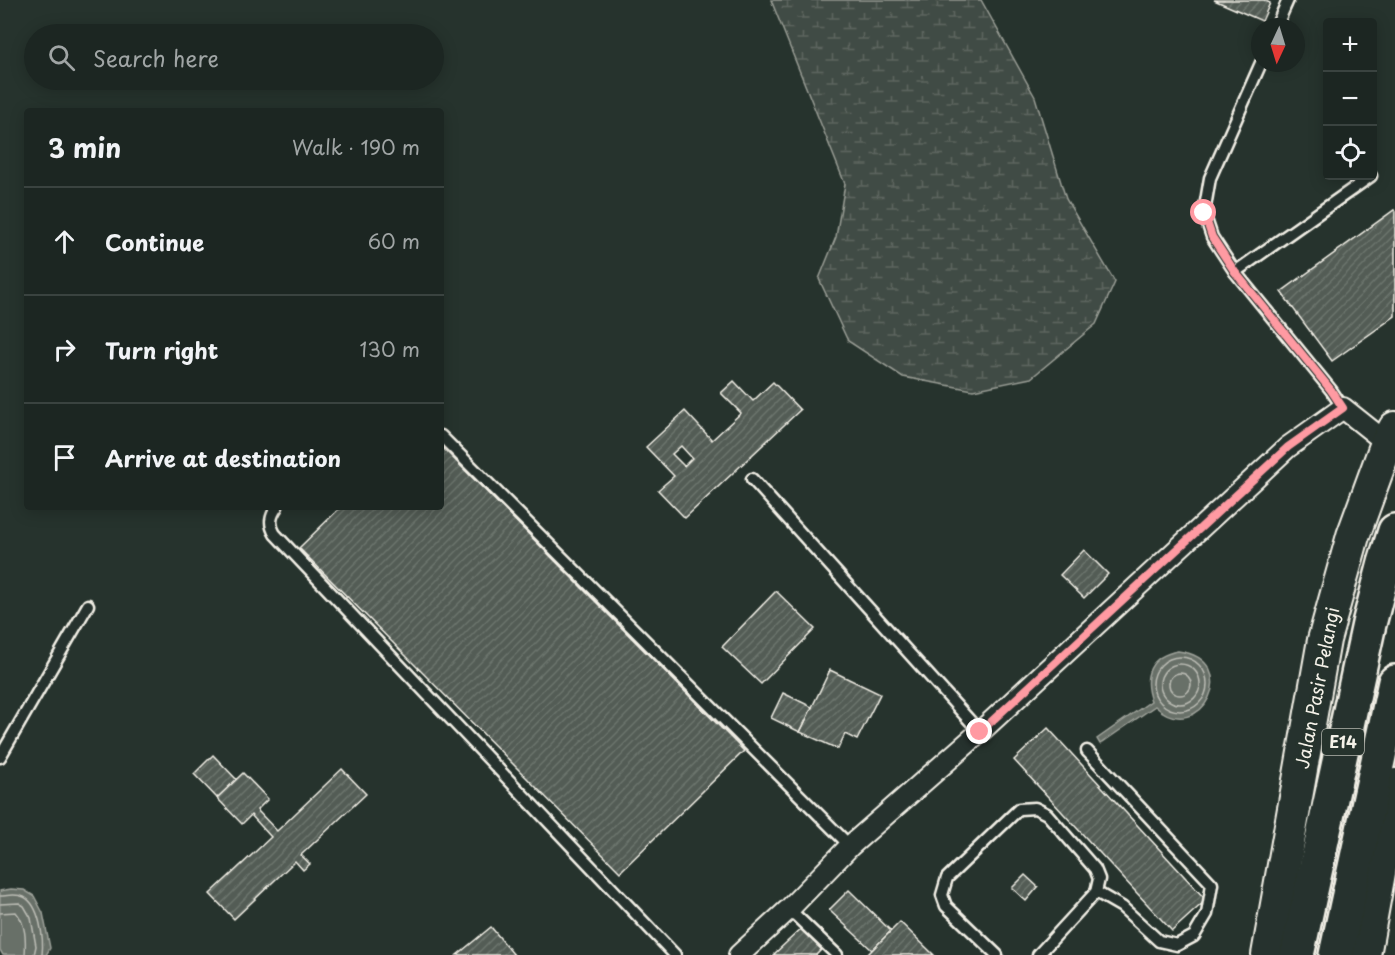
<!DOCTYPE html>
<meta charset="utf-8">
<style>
body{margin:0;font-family:"Playpen Sans",sans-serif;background:#29322f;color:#f1f3f6}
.controls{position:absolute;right:18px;top:18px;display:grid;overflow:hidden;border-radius:6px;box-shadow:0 3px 15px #0003}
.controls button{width:54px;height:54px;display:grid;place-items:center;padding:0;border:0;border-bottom:2px solid #3a4340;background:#1c2622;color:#f1f3f6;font:30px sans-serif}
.compass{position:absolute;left:1251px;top:18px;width:54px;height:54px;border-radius:50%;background:#1c2622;box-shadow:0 3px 15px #0003;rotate:184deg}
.stop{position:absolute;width:18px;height:18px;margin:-14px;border:4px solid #ff9aa2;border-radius:50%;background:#fff}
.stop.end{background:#ff9aa2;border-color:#fff;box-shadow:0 2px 6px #0008}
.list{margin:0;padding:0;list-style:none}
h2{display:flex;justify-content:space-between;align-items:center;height:78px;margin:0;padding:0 24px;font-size:26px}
h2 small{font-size:20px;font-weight:400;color:#a0a5a5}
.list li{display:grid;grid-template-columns:39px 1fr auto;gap:18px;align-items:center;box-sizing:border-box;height:108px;padding:0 24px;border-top:2px solid #3a4340}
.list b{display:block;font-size:22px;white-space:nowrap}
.list em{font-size:20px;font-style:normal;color:#a0a5a5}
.icon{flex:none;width:33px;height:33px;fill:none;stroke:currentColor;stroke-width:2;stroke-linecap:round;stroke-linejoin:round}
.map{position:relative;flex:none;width:1395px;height:955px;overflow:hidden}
.search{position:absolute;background:#1c2622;box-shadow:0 3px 15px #0003;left:24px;top:24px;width:420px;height:66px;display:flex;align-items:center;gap:15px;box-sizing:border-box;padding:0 21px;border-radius:33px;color:#a0a5a5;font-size:22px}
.panel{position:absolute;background:#1c2622;box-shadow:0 3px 15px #0003;left:24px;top:108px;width:420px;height:402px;border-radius:6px}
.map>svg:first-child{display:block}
.wetland{fill:url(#wetland-marsh);stroke:#9a9e96;stroke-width:1.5}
.water{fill:#676f68;stroke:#9fa39b;stroke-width:1.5}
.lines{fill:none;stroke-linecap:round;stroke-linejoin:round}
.shore{stroke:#bcbdb5;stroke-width:1.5}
.building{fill:url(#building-hatch);stroke:#f4f1e8;stroke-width:1.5;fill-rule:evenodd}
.service-casing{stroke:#f4f1e8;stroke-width:15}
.minor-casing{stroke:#f4f1e8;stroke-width:24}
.primary-casing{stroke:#f4f1e8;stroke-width:36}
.motorway-casing{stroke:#f4f1e8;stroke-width:38}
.service{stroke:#26332d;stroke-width:10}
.minor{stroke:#26332d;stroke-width:20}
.primary{stroke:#26332d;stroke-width:32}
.motorway{stroke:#26332d;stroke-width:33}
.route{stroke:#ff9aa2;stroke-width:8}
.labels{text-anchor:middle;stroke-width:6;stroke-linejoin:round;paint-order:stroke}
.shield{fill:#26332d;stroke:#b6b8b0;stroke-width:1.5}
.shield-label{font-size:16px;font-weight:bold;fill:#f4f1e8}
.street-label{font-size:18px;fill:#f4f1e8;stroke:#26332d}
</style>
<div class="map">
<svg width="1395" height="955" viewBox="0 0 1395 955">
<defs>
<pattern id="wetland-marsh" width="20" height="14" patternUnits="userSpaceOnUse" patternTransform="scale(1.5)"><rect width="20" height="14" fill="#414b45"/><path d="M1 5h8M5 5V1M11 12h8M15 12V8" fill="none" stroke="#5d6560"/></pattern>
<pattern id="building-hatch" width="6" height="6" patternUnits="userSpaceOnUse" patternTransform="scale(1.5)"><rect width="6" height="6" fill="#525c55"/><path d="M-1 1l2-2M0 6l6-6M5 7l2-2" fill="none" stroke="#6c746d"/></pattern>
</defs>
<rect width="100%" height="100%" fill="#26332d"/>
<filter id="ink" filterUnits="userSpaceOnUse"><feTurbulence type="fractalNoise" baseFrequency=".0167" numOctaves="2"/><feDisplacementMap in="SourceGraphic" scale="12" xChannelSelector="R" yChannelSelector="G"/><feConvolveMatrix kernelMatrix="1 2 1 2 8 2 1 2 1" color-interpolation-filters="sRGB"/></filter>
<g filter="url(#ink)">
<path class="wetland" d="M771,0H981L1035,97L1066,199L1115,282L1096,324L1031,378L973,390L903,377L848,341L819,279L836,237L845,184Z"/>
<g class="water">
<path d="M1178,651C1246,660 1200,748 1155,706L1100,744L1097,739L1151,701C1142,675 1150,656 1178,651Z"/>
<path d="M11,889L24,890L34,896L43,913L50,948L46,955H3L0,950V891Z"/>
</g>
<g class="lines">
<g class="shore">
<circle cx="1180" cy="684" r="27"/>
<circle cx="1180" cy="684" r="20"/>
<circle cx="1180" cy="684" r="11"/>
<path d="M0,896C8,896 16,893 24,897C40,905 44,939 42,955"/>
<path d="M0,904L19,903L24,906L31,918L36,946L34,955"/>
<path d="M0,913L16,912C26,924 26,940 25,955"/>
</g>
</g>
<g class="building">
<path d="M1214,0H1264L1270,3L1262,21Z"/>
<path d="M1394,210L1395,212V316L1332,361L1281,292Z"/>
<path d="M734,381L753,401L773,382L800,410L685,518L658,490L674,476L646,447L685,411L712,440L741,413L721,393ZM681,446L692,458L684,466L672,454Z"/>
<path d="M441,446L744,751L620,872L299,548L341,507H441Z"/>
<path d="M1084,550L1108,574L1084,598L1060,575Z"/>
<path d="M776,591L815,629L761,684L722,647Z"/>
<path d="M830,670L880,694L857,740L845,734L838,749L800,732Z"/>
<path d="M783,693L812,707L800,732L771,718Z"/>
<path d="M1048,728L1206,900L1172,931L1014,760Z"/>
<path d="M213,755L237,780L217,798L194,774Z"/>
<path d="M342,769L366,794L301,855L310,864L303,870L295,861L234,919L210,894L271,837L251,815L242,824L217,798L243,773L268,799L257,810L277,831Z"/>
<path d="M1025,875L1038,887L1026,901L1012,888Z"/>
<path d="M849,890L891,931L872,950L829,910Z"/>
<path d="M900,922L934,955H867Z"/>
<path d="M491,927L514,955H457Z"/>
<path d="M803,927L823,948L816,955H773Z"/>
</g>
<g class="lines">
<g class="service-casing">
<g id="service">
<path d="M1276,27L1288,0"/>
<path d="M1261,63L1210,178L1204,213L1212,237L1235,272L1331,390L1343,408"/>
<path d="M1235,272L1371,176"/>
<path d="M441,436L850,846"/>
<path d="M752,479L980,732"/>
<path d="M277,507C270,517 269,524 275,534L675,955"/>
<path d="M1087,751L1212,884L1207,914L1194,936L1177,945L1159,941L1122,907L1096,892"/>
<path d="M0,757L88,605"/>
<path d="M789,909L837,955"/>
<path d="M997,955L946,906L942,895L947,878L1019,809L1035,808L1047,814L1095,869L1099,879L1096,892L1038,955"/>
</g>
</g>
<g class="minor-casing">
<path id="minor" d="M739,955L789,909L850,846L980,732L1288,447L1343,408L1387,443"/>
</g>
<g class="primary-casing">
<g id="primary">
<path d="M1268,955L1324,640L1353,536L1387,443L1395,428"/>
<path d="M1364,955L1395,785"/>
</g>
</g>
<g class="motorway-casing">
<g id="motorway">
<path d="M1297,955L1369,624L1385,563L1395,531"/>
<path d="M1336,955L1395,682"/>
</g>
</g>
<use href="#service" class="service"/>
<use href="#minor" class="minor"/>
<use href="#primary" class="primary"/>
<use href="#motorway" class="motorway"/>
</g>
</g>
<g class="lines" filter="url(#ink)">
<path class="route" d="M980,732L1288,447L1343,408L1331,390L1235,272L1212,237L1204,213"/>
</g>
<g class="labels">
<rect class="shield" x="1322" y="729" width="42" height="26" rx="4.5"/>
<g class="shield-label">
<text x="1343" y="748">E14</text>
</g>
<g class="street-label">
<text transform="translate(1318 688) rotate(-79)" y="6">Jalan Pasir Pelangi</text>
</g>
</g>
</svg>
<div class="controls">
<button>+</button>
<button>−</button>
<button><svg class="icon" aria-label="locate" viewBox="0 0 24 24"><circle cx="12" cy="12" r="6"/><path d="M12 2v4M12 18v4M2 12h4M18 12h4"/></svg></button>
</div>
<svg class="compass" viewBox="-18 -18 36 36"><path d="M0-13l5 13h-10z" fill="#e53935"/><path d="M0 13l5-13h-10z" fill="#a0a5a5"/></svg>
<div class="stop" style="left:1204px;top:213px"></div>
<div class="stop end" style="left:980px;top:732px"></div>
<div class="search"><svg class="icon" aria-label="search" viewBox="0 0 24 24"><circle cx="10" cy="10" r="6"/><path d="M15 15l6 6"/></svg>Search here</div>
<section class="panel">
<h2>3 min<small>Walk · 190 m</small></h2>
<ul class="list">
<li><svg class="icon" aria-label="ahead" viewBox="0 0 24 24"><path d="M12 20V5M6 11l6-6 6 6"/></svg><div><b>Continue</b></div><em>60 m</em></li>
<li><svg class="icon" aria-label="right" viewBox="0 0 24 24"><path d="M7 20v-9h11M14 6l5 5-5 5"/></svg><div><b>Turn right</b></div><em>130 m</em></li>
<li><svg class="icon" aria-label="arrive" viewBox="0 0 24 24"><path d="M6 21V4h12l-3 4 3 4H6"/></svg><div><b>Arrive at destination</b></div></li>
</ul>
</section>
</div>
